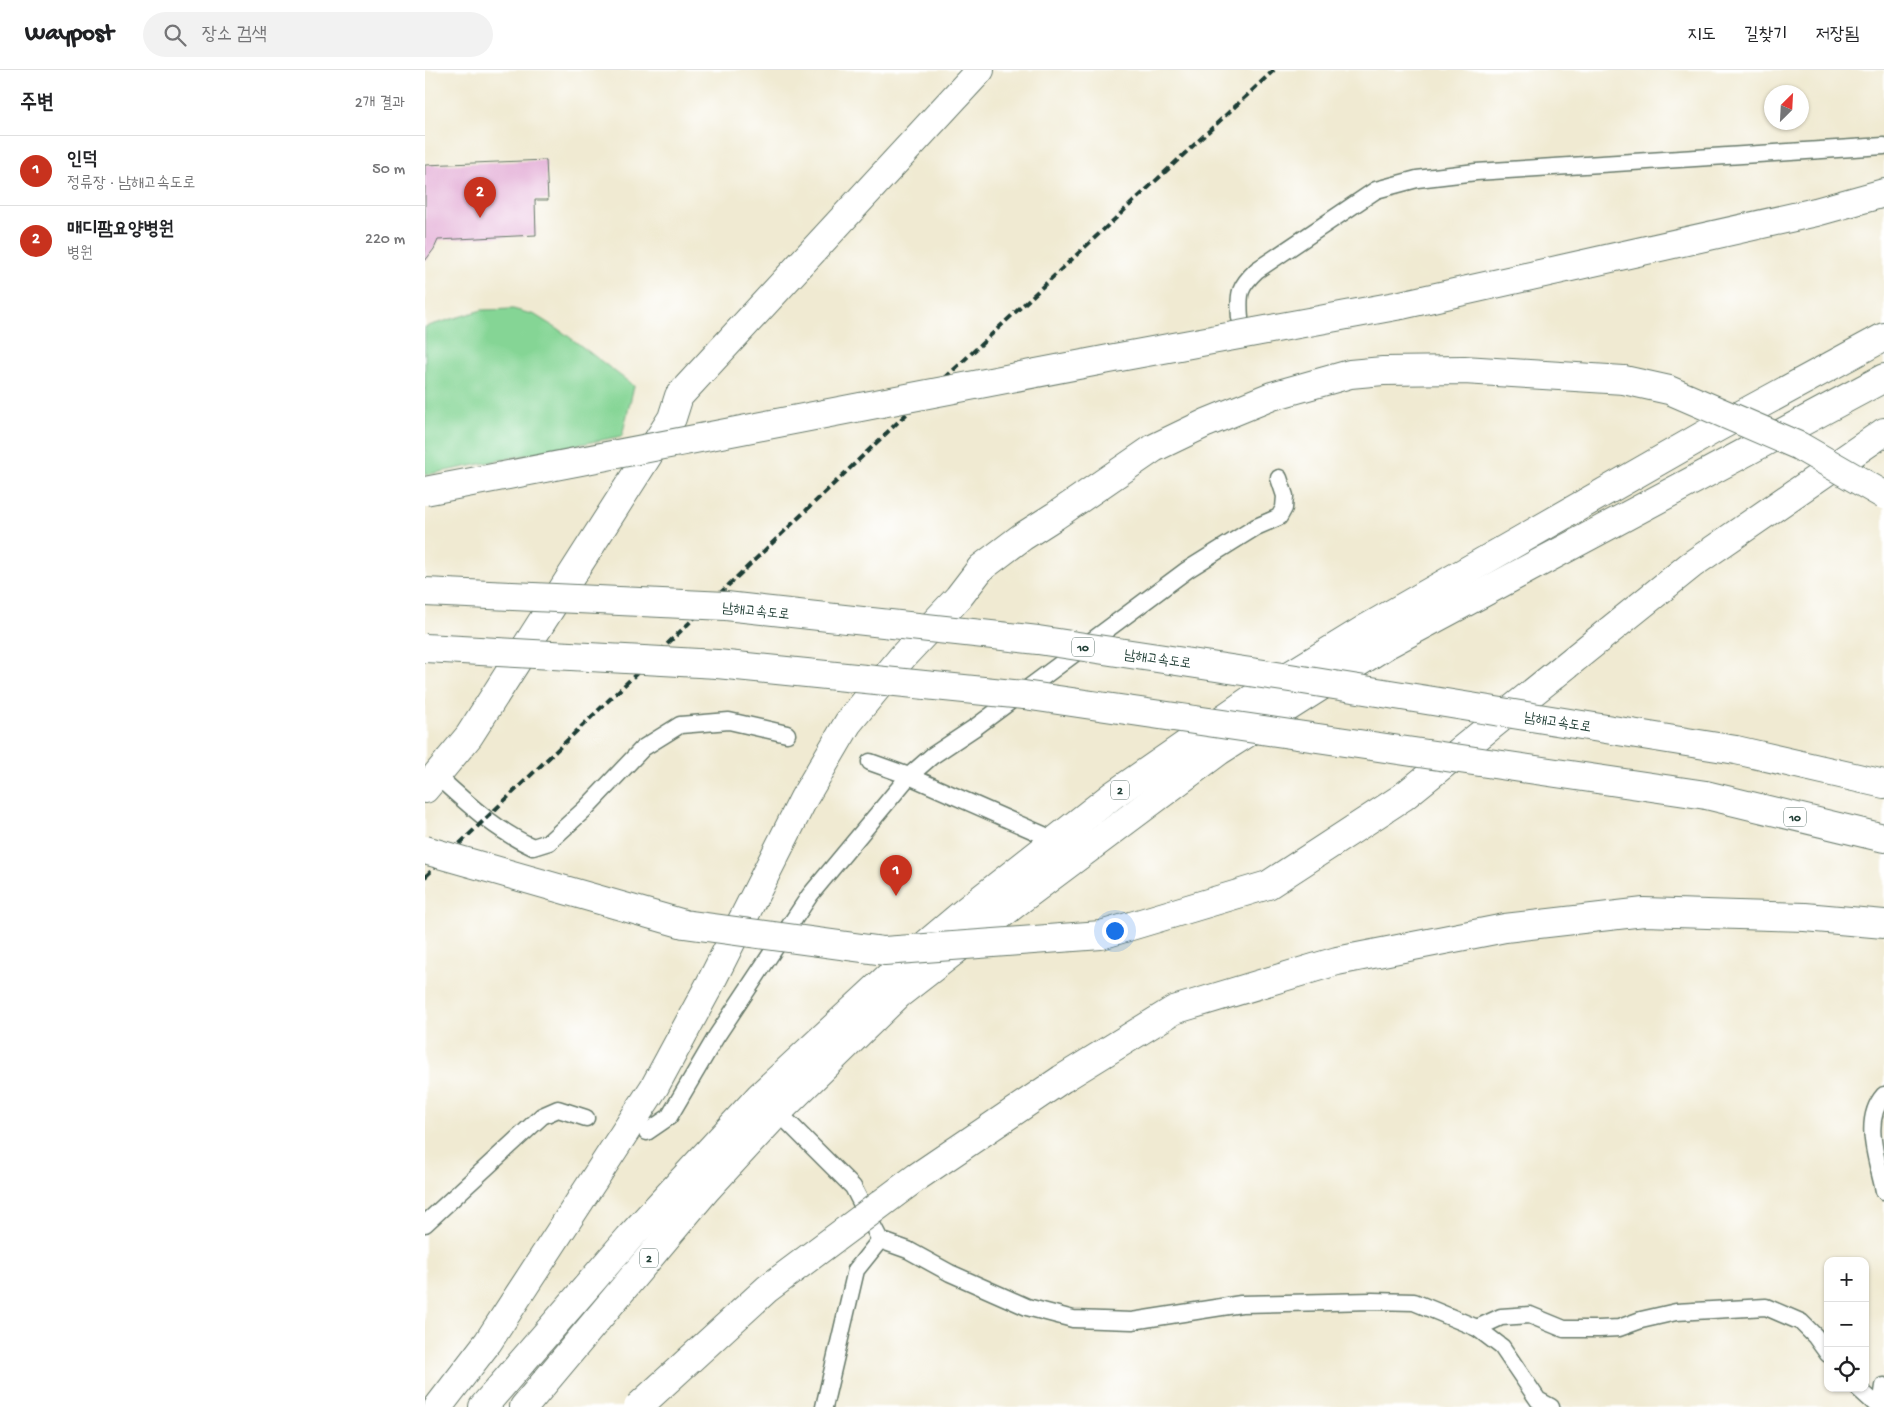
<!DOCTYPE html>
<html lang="ko">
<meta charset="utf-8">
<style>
body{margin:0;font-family:"Gochi Hand","Poor Story",sans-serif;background:#f2f2f2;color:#202124}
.controls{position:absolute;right:15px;bottom:15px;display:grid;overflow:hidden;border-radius:10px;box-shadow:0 1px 4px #0004}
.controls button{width:45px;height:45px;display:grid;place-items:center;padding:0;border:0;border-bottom:1px solid #e0e0e0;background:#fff;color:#202124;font:25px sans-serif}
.compass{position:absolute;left:1339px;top:15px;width:45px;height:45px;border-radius:50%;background:#fff;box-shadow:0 1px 4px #0004;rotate:24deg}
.you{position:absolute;left:689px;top:860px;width:18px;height:18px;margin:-12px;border:4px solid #fff;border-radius:50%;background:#1a73e8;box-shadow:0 0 0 8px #1a73e833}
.badge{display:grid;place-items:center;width:32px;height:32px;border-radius:50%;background:#c8321e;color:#fff;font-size:16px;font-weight:700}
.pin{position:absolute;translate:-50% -41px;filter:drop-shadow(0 1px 2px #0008)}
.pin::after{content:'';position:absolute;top:26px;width:18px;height:15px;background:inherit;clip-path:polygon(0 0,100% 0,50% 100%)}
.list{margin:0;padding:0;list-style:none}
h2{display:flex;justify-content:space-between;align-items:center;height:65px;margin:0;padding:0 20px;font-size:21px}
h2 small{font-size:16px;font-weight:400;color:#757577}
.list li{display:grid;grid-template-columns:32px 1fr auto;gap:15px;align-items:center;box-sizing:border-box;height:70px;padding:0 20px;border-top:1px solid #e0e0e0}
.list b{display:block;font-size:19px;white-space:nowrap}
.list p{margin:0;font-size:16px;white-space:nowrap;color:#757577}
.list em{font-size:16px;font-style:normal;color:#757577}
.icon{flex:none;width:28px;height:28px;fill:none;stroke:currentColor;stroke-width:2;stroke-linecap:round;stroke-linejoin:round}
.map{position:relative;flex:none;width:1459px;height:1337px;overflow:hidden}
header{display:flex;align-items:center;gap:30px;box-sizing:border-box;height:70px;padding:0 25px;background:#fff;border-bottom:1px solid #e0e0e0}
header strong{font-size:24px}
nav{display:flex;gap:28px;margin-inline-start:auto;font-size:18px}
.search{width:350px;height:45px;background:#f2f2f2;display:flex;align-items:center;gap:12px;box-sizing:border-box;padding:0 18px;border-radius:28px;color:#757577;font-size:19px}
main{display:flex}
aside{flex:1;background:#fff}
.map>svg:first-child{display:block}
.green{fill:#85d595;stroke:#528964}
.building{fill:#e3add6}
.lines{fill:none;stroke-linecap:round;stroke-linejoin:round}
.service-casing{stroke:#687a6b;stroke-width:19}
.minor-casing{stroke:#687a6b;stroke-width:30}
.primary-casing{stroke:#687a6b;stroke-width:30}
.motorway-casing{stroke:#687a6b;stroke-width:30}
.service{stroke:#fff;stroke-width:16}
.minor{stroke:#fff;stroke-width:28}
.primary{stroke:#fff;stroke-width:28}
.motorway{stroke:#fff;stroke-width:28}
.rail{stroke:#1f3d34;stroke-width:4;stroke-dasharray:8 4;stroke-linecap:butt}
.motorway-bridge-casing{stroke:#687a6b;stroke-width:30;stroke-linecap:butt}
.motorway-bridge{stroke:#fff;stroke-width:28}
.labels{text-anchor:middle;stroke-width:5;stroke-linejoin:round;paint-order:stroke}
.shield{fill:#fff;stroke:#627771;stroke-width:1}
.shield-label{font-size:12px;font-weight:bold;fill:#1f3d34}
.street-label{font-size:14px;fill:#1f3d34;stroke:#fff}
</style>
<header>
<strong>Waypost</strong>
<div class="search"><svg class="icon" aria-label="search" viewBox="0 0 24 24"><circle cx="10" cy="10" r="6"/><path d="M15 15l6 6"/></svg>장소 검색</div>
<nav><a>지도</a><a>길찾기</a><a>저장됨</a></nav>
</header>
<main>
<aside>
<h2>주변<small>2개 결과</small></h2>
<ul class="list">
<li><span class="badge">1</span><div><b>인덕</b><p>정류장 · 남해고속도로</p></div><em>50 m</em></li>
<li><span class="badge">2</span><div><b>매디팜요양병원</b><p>병원</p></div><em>220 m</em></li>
</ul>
</aside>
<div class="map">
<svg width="1459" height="1337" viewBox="0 0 1459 1337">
<rect width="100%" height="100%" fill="#fff"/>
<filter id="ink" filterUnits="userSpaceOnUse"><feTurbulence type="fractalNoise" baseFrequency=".02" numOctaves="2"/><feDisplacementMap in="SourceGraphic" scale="10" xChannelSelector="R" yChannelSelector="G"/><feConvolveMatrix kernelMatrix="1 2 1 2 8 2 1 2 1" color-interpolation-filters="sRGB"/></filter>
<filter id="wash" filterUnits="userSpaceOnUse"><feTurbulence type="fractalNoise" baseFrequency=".0096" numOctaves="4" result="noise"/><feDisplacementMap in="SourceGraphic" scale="20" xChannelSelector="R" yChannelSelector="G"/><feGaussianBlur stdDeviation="1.12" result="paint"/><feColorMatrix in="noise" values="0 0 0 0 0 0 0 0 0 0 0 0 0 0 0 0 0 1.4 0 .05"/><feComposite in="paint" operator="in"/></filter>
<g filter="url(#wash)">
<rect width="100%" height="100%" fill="#f0ead2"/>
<path class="green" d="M88,239L110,245L139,263L209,316L197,366L0,405V257L57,240Z"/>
<g id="blocks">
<path class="building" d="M121,90L123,130H110L111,165L13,170L9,179L0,191V95Z"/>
</g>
</g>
<g filter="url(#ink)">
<use href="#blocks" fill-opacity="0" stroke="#687a6b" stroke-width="1"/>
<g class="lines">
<g class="service-casing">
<g id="service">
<path d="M815,248C813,223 814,217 832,200L951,120L992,109L1051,102L1459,76"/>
<path d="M445,692L484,706L630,770"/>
<path d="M12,706C43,734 70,760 108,777L124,772L160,739L218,678L255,655L304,651L362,664"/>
<path d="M1459,1025C1436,1051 1453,1091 1459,1121"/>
<path d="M353,1042L428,1117L455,1170L483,1180L525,1203L602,1237L648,1249L707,1251L816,1234L947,1231L989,1232L1052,1258L1077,1277L1113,1330L1126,1337"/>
<path d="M222,1062L244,1047L291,967L385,825L484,706L507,686L552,656L762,500L831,457L854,447L859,438L860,426L854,408"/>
<path d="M0,1154L117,1046L133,1039L161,1048"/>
<path d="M1052,1258L1076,1247L1105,1245L1139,1259H1174L1194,1258L1216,1250L1251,1242L1341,1237L1376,1252L1390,1266L1403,1284"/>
<path d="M1433,1318L1454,1337"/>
<path d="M399,1337L431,1200L455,1170"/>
<path d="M1456,1337L1459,1316"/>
</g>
</g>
<g class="minor-casing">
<path id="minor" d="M0,719L44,666L247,348L254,326L555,0"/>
</g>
<g class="primary-casing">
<g id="primary">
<path d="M58,1337L204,1168L335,1026L473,898L543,839L688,725L831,626L940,559L1286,361L1459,267"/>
<path d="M99,1337L281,1120L353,1042L473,925L595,830L794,681L961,575L1459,308"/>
</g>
</g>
<g class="motorway-casing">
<g id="motorway">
<path d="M976,235L1391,142L1459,123"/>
<path d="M1311,680L1459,714"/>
<path d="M1281,725L1459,768"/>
<path d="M676,865L843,815L978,727L1266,495L1459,362"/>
<path d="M637,1009L749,940L912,891L1080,858L1219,842L1380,847L1459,854"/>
<path d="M13,1337L63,1272L230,1016L284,916L379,728L423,653L479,585L533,528L556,498L597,467L630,446L729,378L781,353L847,326L925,304L958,301L1039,300L1199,310"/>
</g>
</g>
<use href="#service" class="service"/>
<use href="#minor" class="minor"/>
<use href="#primary" class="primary"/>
<use href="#motorway" class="motorway"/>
<path class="rail" d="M0,807L472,353L849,0"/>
<g class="motorway-bridge-casing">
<g id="motorway-bridge">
<path d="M1199,310L1244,320L1374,376L1459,425"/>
<path d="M0,421L684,289L976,235"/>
<path d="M0,522L301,536L613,570L878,610L1311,680"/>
<path d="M0,578L292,594L599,625L1281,725"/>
<path d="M0,780L259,854L459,881L676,865"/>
<path d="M213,1337L342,1219L492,1107L637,1009"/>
</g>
</g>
<use href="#motorway-bridge" class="motorway-bridge"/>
</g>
</g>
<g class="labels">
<g class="shield">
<rect x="647" y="567.5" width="22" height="19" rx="4"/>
<rect x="686" y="710.5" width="18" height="19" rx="4"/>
<rect x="1359" y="737.5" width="22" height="19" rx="4"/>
<rect x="215" y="1178.5" width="18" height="19" rx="4"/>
</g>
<g class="shield-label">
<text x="658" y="581">10</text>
<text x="695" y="724">2</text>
<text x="1370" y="751">10</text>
<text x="224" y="1192">2</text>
</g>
<g class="street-label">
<text transform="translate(331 540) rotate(6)" y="5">남해고속도로</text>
<text transform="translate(733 588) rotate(8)" y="5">남해고속도로</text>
<text transform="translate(1133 651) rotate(9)" y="5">남해고속도로</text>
</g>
</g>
</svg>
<div class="controls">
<button>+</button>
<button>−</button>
<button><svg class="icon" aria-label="locate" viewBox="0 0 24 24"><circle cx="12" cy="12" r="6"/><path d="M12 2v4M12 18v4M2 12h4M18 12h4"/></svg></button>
</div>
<svg class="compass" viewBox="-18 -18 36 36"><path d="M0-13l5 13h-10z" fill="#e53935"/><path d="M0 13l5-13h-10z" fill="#757577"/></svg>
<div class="you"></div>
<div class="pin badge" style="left:471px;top:826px">1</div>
<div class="pin badge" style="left:55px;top:148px">2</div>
</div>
</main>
